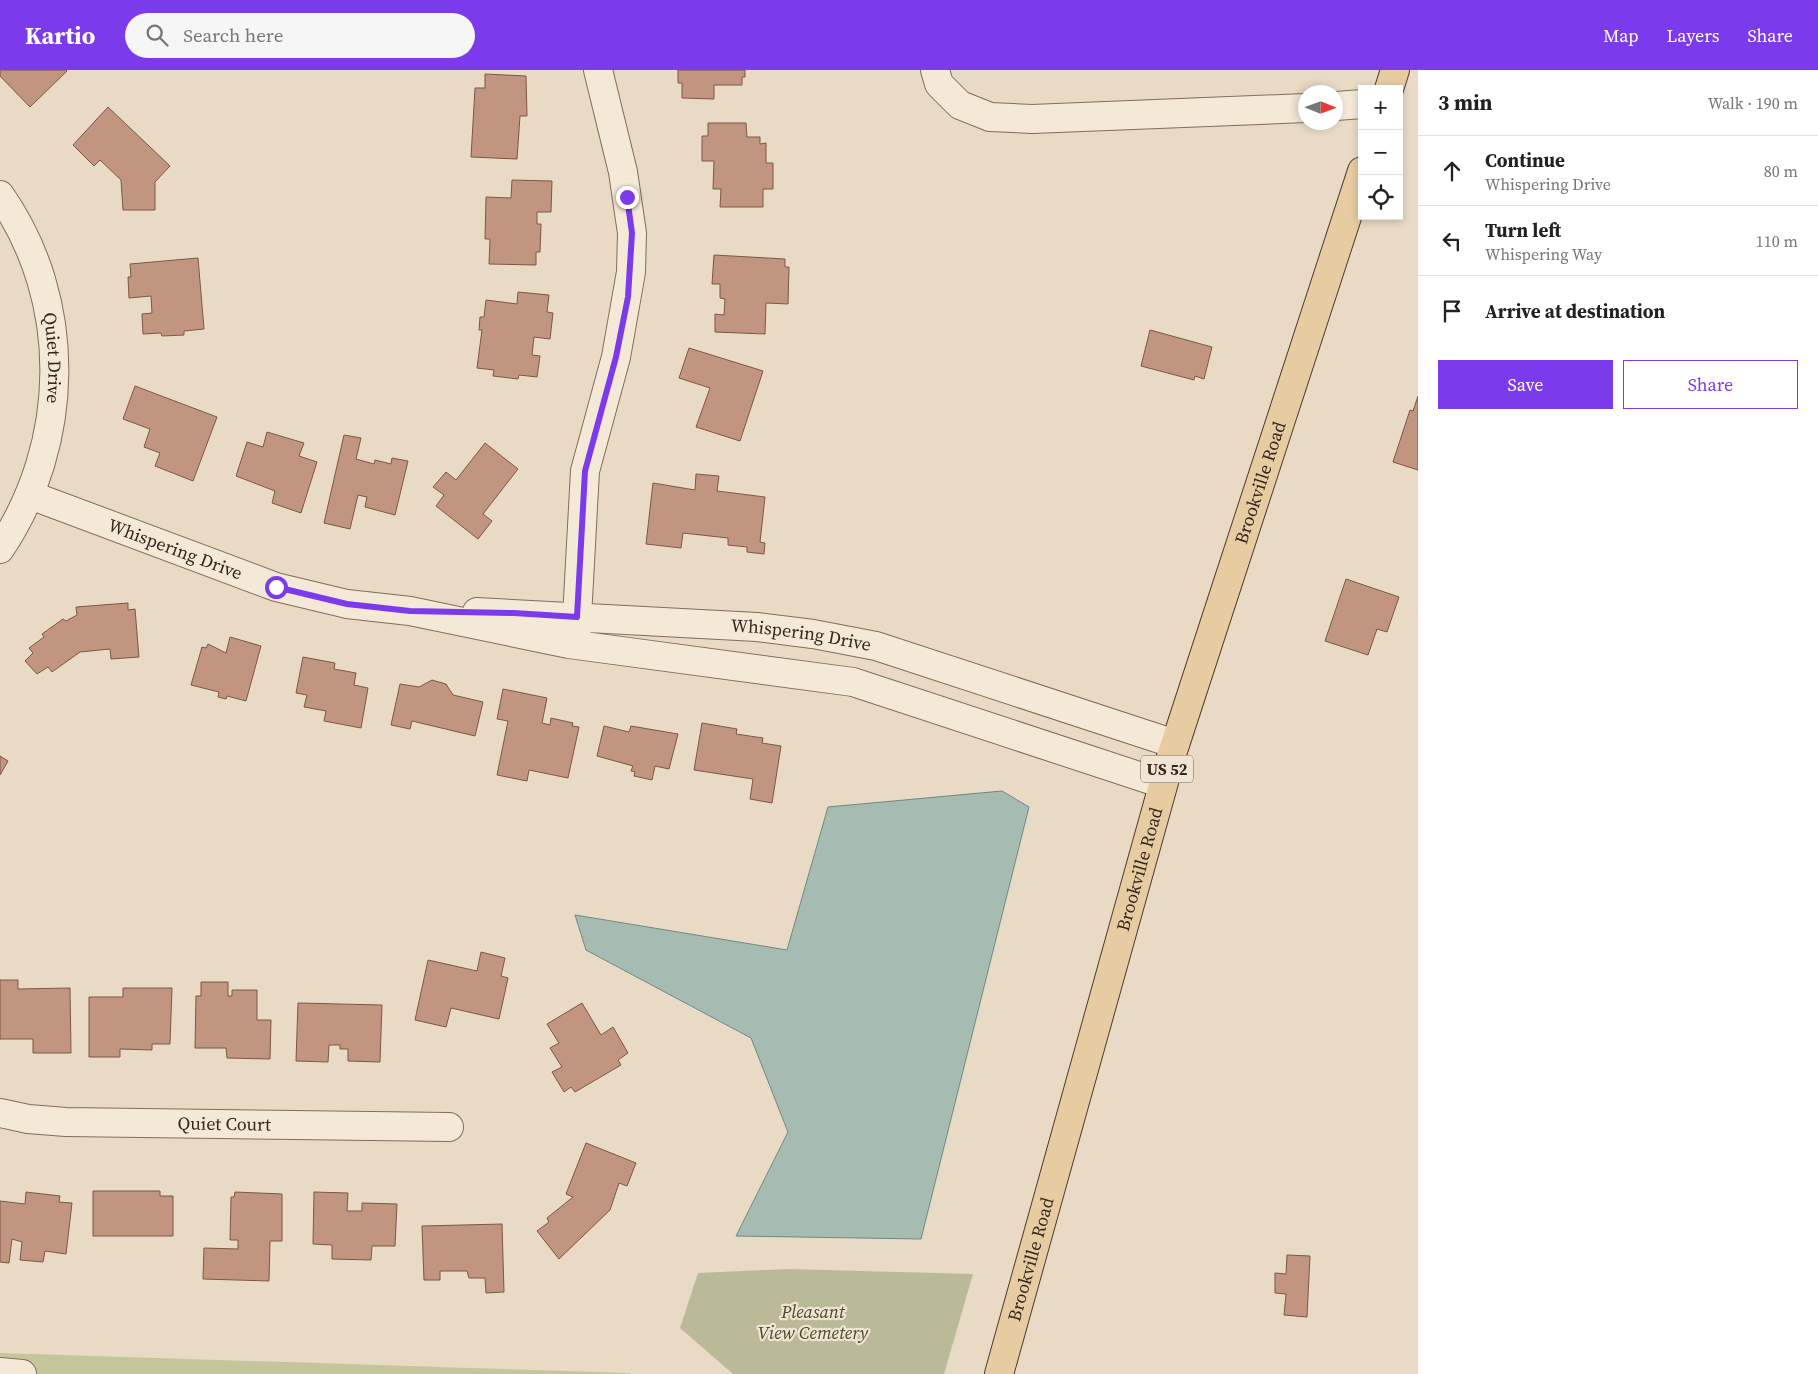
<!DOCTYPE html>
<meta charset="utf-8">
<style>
body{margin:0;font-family:"Source Serif 4",serif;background:#f6f6f6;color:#222}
.controls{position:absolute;right:15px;top:15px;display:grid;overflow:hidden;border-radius:0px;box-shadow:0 2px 8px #0003}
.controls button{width:45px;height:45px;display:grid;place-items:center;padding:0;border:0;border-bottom:1px solid #e0e0e0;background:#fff;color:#222;font:25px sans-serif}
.compass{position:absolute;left:1298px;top:15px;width:45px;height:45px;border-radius:50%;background:#fff;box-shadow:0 2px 8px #0003;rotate:91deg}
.stop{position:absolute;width:15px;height:15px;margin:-11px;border:4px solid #7c3aed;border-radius:50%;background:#fff}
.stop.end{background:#7c3aed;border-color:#fff;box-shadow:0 1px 5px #0008}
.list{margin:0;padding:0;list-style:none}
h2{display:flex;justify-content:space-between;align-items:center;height:65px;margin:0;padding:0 20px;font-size:21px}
h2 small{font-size:16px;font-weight:400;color:#767676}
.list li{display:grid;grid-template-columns:32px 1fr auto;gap:15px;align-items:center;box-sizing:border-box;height:70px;padding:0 20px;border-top:1px solid #e0e0e0}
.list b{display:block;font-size:19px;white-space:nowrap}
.list p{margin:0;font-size:16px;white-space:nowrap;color:#767676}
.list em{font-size:16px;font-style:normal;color:#767676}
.actions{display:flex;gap:10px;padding:15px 20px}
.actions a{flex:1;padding:11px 0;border:1px solid #7c3aed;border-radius:0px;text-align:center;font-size:18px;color:#7c3aed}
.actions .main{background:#7c3aed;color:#fff}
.icon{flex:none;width:28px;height:28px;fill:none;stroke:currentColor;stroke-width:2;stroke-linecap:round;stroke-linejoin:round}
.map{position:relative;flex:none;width:1418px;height:1304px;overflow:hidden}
header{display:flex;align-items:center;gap:30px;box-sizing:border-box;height:70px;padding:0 25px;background:#7c3aed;color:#fff}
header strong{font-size:24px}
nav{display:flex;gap:28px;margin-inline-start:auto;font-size:18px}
.search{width:350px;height:45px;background:#f6f6f6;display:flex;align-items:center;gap:12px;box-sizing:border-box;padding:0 18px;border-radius:28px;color:#767676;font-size:19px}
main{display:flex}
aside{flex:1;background:#fff}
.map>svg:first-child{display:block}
.green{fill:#c4c59a}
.cemetery{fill:#baba99}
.water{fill:#a6bcb3;stroke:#6e8980}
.building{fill:#c19580;stroke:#7d5746}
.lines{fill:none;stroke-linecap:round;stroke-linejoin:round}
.minor-casing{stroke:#816d5d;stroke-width:30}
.major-casing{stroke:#4f3c31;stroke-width:30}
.minor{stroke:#f4e9d7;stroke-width:28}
.major{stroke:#e7cba1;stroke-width:28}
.route{stroke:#7c3aed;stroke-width:6}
.labels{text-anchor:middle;stroke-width:4.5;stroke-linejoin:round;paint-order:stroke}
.shield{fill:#f0e5d4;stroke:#6c6055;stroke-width:1}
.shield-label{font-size:16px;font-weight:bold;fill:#33271f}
.street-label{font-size:18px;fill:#33271f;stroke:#f0e5d4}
.park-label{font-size:18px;font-style:italic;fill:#474c29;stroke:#f0e5d4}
</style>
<header>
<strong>Kartio</strong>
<div class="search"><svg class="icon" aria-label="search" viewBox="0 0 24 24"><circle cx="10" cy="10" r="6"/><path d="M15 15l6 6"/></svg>Search here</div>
<nav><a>Map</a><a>Layers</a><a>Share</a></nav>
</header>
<main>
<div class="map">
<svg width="1418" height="1304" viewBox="0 0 1418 1304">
<rect width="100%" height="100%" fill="#e8dac5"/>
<path class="green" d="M0,1283L629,1303L631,1304H0Z"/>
<path class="cemetery" d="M788,1199L973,1204L944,1304H733L680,1258L698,1203Z"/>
<path class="water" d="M1002,721L1029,737L921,1169L736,1166L788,1062L751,968L586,880L575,845L787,880L828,737Z"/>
<g class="building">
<path d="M0,0H66L67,1L30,37L0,6Z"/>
<path d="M678,0H745V7H742V15H714V29L682,28V13H678Z"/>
<path d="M485,4L526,6L527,46H520L517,89L471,87L475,18H485Z"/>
<path d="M108,37L170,96L155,112V140H123L121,110L100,90L94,96L73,75Z"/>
<path d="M708,53H746L747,67H760V74L766,73V93H773V119H763V137H720L721,119H713L714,91H702V66H708Z"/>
<path d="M512,110L552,111L551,142H537V154H541L540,182H536V195L489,194L490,169H485L486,127L511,128Z"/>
<path d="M714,185L785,189V197H789L788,234L766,233L765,264L715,262V244L724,245L725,229L720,228V214H712Z"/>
<path d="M198,188L204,259L184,261V265L162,266L161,263L143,264L142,244L152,243L151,226L129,228L128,207H131L130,194Z"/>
<path d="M518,222L549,225L547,242L553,243L550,269L534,267L532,285L540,286L537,307L519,305L518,309L493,306L494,300L477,298L482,260H479L480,247H484L486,230L517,234Z"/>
<path d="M1150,260L1212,277L1204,309L1195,306L1194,310L1141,296Z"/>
<path d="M689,278L763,301L740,371L696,357L710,318L679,308Z"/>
<path d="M135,316L217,347L193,411L155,396L160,383L144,377L150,359L123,349Z"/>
<path d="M1418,326V400L1393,392L1410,340L1413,341Z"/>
<path d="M267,362L304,373L299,386L317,392L301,443L272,433L275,421L236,406L247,372L263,377Z"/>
<path d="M344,365L361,368L356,389L374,394L375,390L391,394L392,388L408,391L395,445L365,437L367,427L358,425L350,459L324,453Z"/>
<path d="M485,373L518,399L483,444L492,451L478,469L436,436L444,425L433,417L446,402L456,410Z"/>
<path d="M696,404L719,406L717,421L765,427L760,472L765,473L764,484L747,482V477L728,475V468L683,463L681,478L646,474L653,413L695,420Z"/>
<path d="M1346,509L1399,527L1387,562L1377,559L1368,585L1325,571Z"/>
<path d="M128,533V540L135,539L139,587L111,589L110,579L80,582L52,602L48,597L37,604L25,591L33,583L29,578L44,567L42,564L63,549L66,551L77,545L76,537Z"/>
<path d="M230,567L261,576L246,631L227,626L226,629L218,627L219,622L191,615L202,577L206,578L208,574L226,583Z"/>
<path d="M303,587L335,593L334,599L356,603L354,615L368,618L361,658L324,651L326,641L304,637L307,625L296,623Z"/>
<path d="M432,610L446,614L453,625L483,632L475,666L412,651L410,659L391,655L400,614L419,617Z"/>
<path d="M503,619L547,628L542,653L550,655L551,648L573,653L572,656L579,657L568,708L529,700L527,711L497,705L508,651L497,649Z"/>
<path d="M702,653L737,659L736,664L763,668L762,673L781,676L772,733L750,729L753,709L694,700Z"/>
<path d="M604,656L629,662L631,656L678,664L669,699L655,696L652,710L634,706L635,702L631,701L633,696L597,686Z"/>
<path d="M0,686L8,691L0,705Z"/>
<path d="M481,882L505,888L501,906L508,908L499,949L451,938L446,957L415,950L428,890L477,901Z"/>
<path d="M0,910H18V919L70,918L71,983H33V969H0Z"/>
<path d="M201,912H228V926H232V920H257V950H271L270,989L227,988L226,978H195L196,926H201Z"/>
<path d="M123,918H172L170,974H152V980L120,979V987H89V927H123Z"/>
<path d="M298,933L382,935L380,992L348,991V979H340V975H329L328,992L296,991Z"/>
<path d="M582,933L601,965L613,957L628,983L618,990L621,995L575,1022L571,1017L564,1022L552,1002L562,997L550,978L559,973L547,954Z"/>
<path d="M586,1073L636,1093L627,1116L619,1113L610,1140L559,1189L537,1161L549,1152L547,1148L573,1127L566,1124Z"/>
<path d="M93,1121H160V1126H173V1166H93Z"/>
<path d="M26,1122L60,1126L59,1132L72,1133L66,1184L45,1181L43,1192L20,1190L22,1172L12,1169L9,1193L0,1192V1131L25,1134Z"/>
<path d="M235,1122L282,1124V1171H270L269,1211L203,1209L204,1178L238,1179V1170H230L231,1127H234Z"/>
<path d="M314,1122L348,1123L347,1141H362V1133L397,1134L395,1176H372L371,1190L332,1189V1175L313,1174Z"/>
<path d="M502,1154L504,1222L486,1223L485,1208H469L467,1201H440V1210H424L422,1156Z"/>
<path d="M1287,1185L1310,1186L1307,1247L1284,1245L1286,1224L1275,1223V1203L1286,1204Z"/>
</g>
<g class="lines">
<g class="minor-casing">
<g id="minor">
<path d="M935,0L939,14L960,35L990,47L1032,49L1306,38"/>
<path d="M1336,36L1362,34"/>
<path id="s1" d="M0,125C74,231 71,373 0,479"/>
<path id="s2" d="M30,425L276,517L347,534L410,541L569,574L853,612L1163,714"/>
<path id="s3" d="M477,542L757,557L813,564L876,576L1175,674"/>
<path d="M576,566L585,401L616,287L631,202L632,163L623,102L598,0"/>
<path id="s4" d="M0,1043L28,1049L66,1052L449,1057"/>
<path d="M0,1302L22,1304"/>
</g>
</g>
<g class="major-casing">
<g id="major">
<path d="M1389,19L1395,0"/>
<path id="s5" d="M999,1304L1171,687L1362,101"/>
</g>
</g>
<use href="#minor" class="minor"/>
<use href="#major" class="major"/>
</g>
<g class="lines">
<path class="route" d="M276,517L347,534L410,541L514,543L577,547L585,401L616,287L628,227L632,163L627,127"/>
</g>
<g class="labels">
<rect class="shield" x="1141" y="685.5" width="52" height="27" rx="4"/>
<g class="shield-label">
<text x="1167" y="705">US 52</text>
</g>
<g class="street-label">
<text dy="6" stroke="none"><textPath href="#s1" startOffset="174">Quiet Drive</textPath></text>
<text dy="6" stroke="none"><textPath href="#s5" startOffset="929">Brookville Road</textPath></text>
<text dy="6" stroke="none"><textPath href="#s2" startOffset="155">Whispering Drive</textPath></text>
<text dy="6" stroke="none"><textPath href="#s3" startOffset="325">Whispering Drive</textPath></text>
<text dy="6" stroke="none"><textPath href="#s5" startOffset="524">Brookville Road</textPath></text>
<text dy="6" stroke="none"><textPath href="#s4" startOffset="225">Quiet Court</textPath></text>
<text dy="6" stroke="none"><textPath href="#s5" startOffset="119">Brookville Road</textPath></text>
</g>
<g class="park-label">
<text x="813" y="1248">Pleasant<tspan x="813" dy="21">View Cemetery</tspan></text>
</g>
</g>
</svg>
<div class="controls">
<button>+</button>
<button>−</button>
<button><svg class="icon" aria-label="locate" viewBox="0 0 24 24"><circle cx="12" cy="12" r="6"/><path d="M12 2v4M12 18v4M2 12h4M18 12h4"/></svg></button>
</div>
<svg class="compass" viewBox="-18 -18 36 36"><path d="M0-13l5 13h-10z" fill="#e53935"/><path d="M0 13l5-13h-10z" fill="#767676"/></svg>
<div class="stop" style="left:276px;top:517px"></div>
<div class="stop end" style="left:627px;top:127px"></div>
</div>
<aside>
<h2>3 min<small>Walk · 190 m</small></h2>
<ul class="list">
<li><svg class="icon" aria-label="ahead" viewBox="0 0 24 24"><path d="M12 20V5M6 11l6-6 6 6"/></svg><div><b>Continue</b><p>Whispering Drive</p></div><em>80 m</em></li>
<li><svg class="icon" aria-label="left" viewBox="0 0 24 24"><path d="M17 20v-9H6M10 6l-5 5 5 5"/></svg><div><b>Turn left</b><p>Whispering Way</p></div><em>110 m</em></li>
<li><svg class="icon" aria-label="arrive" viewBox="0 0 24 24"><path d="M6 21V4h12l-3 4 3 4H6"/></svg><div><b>Arrive at destination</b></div></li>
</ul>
<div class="actions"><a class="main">Save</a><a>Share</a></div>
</aside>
</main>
